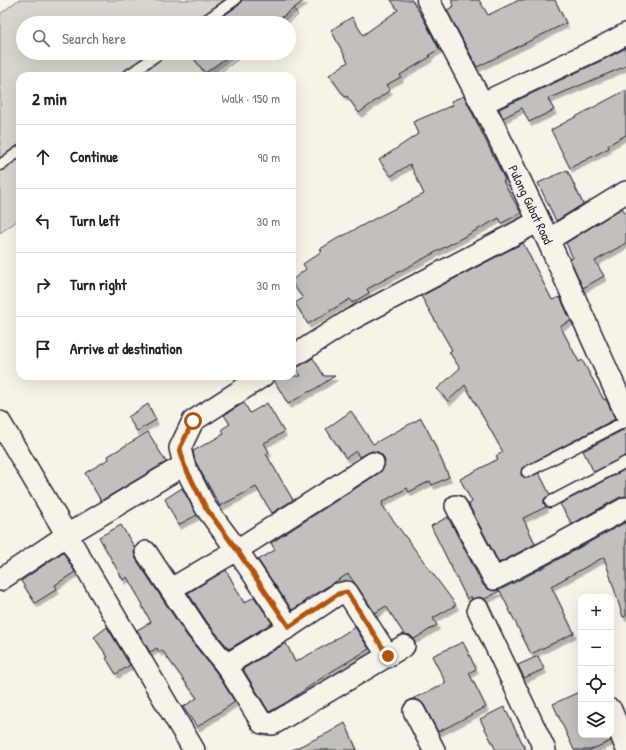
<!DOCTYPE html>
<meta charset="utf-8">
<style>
body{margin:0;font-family:"Patrick Hand",sans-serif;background:#f6f6f6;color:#222}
.controls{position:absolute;right:12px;bottom:12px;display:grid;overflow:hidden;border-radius:8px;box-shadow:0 4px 16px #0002}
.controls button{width:36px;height:36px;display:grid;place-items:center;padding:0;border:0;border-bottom:1px solid #e0e0e0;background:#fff;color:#222;font:20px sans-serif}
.stop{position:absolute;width:12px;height:12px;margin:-9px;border:3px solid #b45309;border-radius:50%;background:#fff}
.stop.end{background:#b45309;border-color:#fff;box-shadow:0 1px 4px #0008}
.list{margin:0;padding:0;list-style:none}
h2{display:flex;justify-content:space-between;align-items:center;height:52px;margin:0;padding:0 16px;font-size:17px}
h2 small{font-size:13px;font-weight:400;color:#767676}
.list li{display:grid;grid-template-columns:26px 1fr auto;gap:12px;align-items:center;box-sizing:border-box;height:64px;padding:0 16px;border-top:1px solid #e0e0e0}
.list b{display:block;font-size:15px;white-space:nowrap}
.list em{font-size:13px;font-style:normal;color:#767676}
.icon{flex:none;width:22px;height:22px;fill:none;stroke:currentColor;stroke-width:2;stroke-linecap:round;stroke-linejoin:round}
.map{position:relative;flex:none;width:626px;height:750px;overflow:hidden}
.search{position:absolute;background:#fff;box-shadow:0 4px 16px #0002;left:16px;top:16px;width:280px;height:44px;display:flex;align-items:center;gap:10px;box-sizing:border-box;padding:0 14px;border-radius:22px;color:#767676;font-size:15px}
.panel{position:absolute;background:#fff;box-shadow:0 4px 16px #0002;left:16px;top:72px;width:280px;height:308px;border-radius:12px}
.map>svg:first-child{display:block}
.green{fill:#d8d5cf;stroke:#7d7c85}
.building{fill:#c2bfbd;stroke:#22223b;filter:url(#shadow)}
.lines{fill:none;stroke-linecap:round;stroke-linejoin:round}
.service-casing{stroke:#22223b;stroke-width:13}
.minor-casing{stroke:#22223b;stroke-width:24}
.secondary-casing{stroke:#22223b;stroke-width:25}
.service{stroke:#f7f3e8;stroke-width:10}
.minor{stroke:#f7f3e8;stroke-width:21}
.secondary{stroke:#f7f3e8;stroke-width:22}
.route{stroke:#b45309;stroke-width:5}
.labels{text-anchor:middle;stroke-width:3.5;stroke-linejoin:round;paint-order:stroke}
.street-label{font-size:13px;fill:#22223b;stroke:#f7f3e8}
</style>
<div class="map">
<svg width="626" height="750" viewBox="0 0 626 750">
<defs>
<filter id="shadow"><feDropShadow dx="2.5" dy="4.5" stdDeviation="0" flood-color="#0004"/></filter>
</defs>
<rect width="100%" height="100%" fill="#f7f3e8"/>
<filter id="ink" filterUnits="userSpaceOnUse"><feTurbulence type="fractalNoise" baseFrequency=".025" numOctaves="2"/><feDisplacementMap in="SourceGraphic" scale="8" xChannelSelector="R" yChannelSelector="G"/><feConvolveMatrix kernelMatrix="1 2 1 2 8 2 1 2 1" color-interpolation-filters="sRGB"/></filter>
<g filter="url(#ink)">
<path class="green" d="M18,0H287L298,15L288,23H23V53H247L215,76H20V219L0,233V14Z"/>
<g class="building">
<path d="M242,0H305L274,23H213L239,5Z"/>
<path d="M391,0H412L423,18L439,49L429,55L430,57L400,75L401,77L386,85L390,90L359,113L347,96L345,97L329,75L348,62L331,30L352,17L363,35L398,10Z"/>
<path d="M451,0H479L488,15L519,0H555L566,23L477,67L447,10L454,6Z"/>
<path d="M626,48V66L548,99L554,110L529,122L522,108L503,118L499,109L605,59Z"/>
<path d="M190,53H233L205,73Z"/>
<path d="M626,90V135L608,145L609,148L570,168L551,130Z"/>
<path d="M464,96L505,180L503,181L521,213L502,223L499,218L367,289L369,293L352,303L350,299L308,324L295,303L303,298L292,283V280L306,269L303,264L322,251L320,249L343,235V236L376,218L424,194L410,164L391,176L379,160L418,134L413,122L453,105L451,101Z"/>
<path d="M567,170L583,204L556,221L538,183Z"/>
<path d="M622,208L626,215V243L595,261L604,276L583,288L570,259L573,258L566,243Z"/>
<path d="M523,243L552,300L560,297L571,321L560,326L579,362L582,360L604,400L606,399L615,419L522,468L521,475L526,478L539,473L550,495L544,499V502L546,507L523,518L535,544L499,563L470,507L469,504L472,502L460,479L498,459L496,456L503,452L465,385L448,401L437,389L460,368L449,352L452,350L421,296Z"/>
<path d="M313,358L324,376H335L310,392V391L288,404L274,380L275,376H301L296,368Z"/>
<path d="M244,403L250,413L267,403L284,432L264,443L269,452L266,454L293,500L272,513L256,487L220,506L195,461L193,451L224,434L222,429L230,424L224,415Z"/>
<path d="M148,404L156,420L137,431L128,417Z"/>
<path d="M351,411L373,444L421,418L431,437L449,477L432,485L430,481L409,492L407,488L382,502L383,504L382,505L456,605L433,618L437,625L414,639L410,635L404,634L386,606L375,613L357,586L348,574L305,600L306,601L292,610L258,560L275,550L271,543L379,473L383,469L385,462L383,456L378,452L372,451L359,457L356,451L346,458L326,429Z"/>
<path d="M623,430L626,436V456L594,472L583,451Z"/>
<path d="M148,432L166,462L101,501L85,473L109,459L108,456Z"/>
<path d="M626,469V496L620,497L572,524L560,504Z"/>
<path d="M182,488L197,515L178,525L165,499Z"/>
<path d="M448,517L483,585L488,589L494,591L500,590L548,565L626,522V616L623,617L604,557L551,586L574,633L531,654L500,591L485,599L479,597L472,599L471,596L467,599L431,526Z"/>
<path d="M121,525L135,548L134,553L136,559L187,636L216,672L235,702L197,727L183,707L197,698L162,650L159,652L157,648L150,652L137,630L151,622L142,606L143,605L127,577L123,580L99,537Z"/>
<path d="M63,552L75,572L55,585L57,589L35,603L21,581Z"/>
<path d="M226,570L244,603L254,597L272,623L229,649L207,622L188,593Z"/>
<path d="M107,627L130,665L116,674L106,658L108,657L94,637Z"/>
<path d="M355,627L369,649L329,673L287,702L269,712L243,669L286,643L295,662L334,641V640Z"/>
<path d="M463,642L476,669L469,673L486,707L438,732L424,705L420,701L415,699L410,700L446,683L432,656Z"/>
<path d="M538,656L544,669L524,678L518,665Z"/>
<path d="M581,691V735H608L611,741L590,750H574L553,704Z"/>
<path d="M504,707L526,750H496L480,719Z"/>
<path d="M345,723L357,750H292L328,733Z"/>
</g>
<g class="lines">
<g class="service-casing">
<g id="service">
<path d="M202,23L235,0"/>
<path d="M127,76L160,53"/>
<path d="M0,165L20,151"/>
<path d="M527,472L626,421"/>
<path d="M550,502L626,462"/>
</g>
</g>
<g class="minor-casing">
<g id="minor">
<path d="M483,103L600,48L626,34"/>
<path d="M548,240L626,192"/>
<path d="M292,357L350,320L539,221"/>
<path d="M263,376L193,421L180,448L184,465L206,508L237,550L289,627"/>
<path d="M0,422L194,750"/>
<path d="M456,506L494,579L542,554L626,508"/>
<path d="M146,552L197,629L226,665L262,723L273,724L404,646"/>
<path d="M0,580L67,535L184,465"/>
<path d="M171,589L237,550L373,463"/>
<path d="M478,609L545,750"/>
<path d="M226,665L289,627L338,594L347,592L388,656"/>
<path d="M611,710L626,747"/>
<path d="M414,711L434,750"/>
</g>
</g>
<g class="secondary-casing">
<g id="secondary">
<path id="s1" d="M428,0L494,127L548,240L626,413"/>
</g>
</g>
<use href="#service" class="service"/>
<use href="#minor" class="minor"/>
<use href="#secondary" class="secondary"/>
</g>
</g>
<g class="lines" filter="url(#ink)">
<path class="route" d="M193,421L180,448L184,465L206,508L237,550L289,627L338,594L347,592L388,656"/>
</g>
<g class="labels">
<g class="street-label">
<text dy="5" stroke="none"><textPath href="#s1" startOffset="229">Pulong Gubat Road</textPath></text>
</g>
</g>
</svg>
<div class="controls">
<button>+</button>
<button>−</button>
<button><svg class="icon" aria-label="locate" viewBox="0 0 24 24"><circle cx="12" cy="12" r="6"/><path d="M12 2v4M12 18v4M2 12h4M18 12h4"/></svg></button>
<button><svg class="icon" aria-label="layers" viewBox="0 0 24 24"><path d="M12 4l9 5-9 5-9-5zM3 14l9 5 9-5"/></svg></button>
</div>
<div class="stop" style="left:193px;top:421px"></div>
<div class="stop end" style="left:388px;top:656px"></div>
<div class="search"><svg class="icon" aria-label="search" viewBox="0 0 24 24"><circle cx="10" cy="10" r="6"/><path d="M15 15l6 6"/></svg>Search here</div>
<section class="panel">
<h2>2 min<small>Walk · 150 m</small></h2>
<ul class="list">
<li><svg class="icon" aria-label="ahead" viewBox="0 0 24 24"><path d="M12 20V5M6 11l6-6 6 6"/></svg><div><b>Continue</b></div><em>90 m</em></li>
<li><svg class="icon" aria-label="left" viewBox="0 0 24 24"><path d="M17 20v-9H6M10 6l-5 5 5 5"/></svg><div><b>Turn left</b></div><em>30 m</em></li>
<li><svg class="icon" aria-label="right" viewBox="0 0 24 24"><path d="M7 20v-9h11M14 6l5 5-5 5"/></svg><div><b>Turn right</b></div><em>30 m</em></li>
<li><svg class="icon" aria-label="arrive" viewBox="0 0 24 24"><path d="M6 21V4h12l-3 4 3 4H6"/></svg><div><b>Arrive at destination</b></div></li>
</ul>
</section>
</div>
